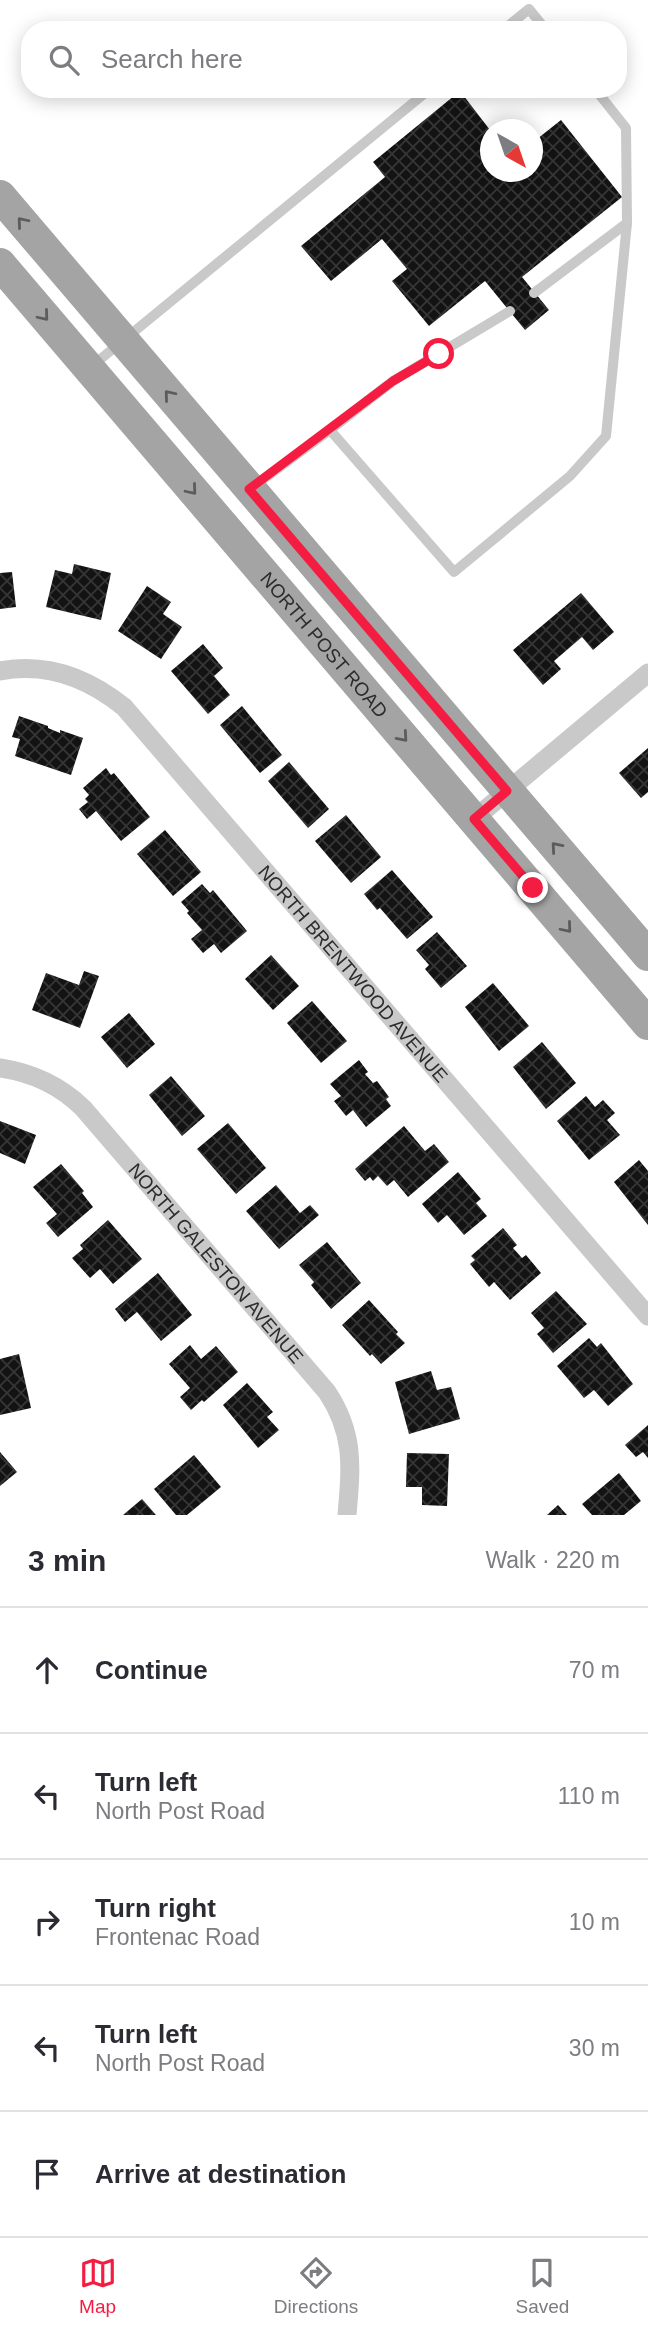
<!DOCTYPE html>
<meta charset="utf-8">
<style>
body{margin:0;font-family:Helvetica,sans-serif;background:#f2f2f3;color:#2b2b33}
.compass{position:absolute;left:480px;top:119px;width:63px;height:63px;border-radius:50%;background:#fff;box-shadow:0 4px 18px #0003;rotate:140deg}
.stop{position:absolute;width:21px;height:21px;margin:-16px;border:5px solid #f41c41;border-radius:50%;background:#fff}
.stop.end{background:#f41c41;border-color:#fff;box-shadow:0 2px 7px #0008}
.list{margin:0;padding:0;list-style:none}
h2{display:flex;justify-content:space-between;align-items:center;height:91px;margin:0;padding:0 28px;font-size:30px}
h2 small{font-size:23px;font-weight:400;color:#7c7c81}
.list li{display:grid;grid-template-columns:46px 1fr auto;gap:21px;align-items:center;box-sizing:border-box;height:126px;padding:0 28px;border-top:2px solid #e1e1e2}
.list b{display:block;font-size:26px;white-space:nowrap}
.list p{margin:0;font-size:23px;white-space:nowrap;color:#7c7c81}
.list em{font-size:23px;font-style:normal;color:#7c7c81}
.icon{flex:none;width:38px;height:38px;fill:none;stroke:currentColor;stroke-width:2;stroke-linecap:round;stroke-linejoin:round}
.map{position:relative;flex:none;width:648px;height:1515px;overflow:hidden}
.search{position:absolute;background:#fff;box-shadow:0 4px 18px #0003;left:21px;right:21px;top:21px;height:77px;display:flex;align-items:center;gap:18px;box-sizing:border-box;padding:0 24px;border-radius:28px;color:#7c7c81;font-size:26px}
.sheet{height:721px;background:#fff}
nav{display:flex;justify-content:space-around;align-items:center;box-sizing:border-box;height:98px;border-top:2px solid #e1e1e2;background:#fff;font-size:19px;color:#7c7c81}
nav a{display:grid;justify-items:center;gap:4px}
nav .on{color:#f41c41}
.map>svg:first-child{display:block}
.building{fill:url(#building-cross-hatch)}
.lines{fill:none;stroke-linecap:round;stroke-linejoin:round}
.lane{stroke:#c9c9c9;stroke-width:10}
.street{stroke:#c9c9c9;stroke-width:19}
.primary{stroke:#a4a4a4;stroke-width:32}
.oneway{stroke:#5c5c5c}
.route{stroke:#f41c41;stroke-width:9}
.labels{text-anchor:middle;stroke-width:7;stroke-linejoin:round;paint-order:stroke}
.street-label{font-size:19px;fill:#2c2c2c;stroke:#fff}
</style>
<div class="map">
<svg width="648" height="1515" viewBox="0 0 648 1515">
<defs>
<pattern id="building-cross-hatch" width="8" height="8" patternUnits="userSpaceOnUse" patternTransform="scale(1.75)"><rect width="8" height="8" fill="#131313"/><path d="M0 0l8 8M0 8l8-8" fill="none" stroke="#363636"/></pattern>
</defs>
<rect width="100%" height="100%" fill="#fff"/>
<g class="building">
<path d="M460,91L490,130V172H532V143L561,120L622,197L522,277L549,310L525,330L485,281L429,326L392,281L407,269L382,239L331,281L301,246L385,177L373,162Z"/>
<path d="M74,564L111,573L101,620L46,607L55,570L72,574Z"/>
<path d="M12,572L16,607L0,609V573Z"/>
<path d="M147,586L171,602L163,614L182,627L161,659L118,631Z"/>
<path d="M581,593L614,632L593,650L582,637L554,661L561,669L543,685L513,650Z"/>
<path d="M203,644L223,668L214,676L230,695L208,714L171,671Z"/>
<path d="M242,706L282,755L260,773L220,725Z"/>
<path d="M19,716L48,726V728L60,733V730L83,738L71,775L15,756L20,739L12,737Z"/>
<path d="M648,748V792L641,798L619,773Z"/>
<path d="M289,762L329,809L308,828L268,781Z"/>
<path d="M106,768L111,775L114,773L150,817L121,841L96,811L87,819L79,809L88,802L85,799L89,795L83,788Z"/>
<path d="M346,815L381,857L351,883L315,841Z"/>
<path d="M165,830L201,872L173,896L137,854Z"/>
<path d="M392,870L433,917L407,939L380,908L377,910L364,894Z"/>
<path d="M202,884L210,893L213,890L247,931L221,953L214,944L203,953L191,939L202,930L187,913L189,911L181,902Z"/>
<path d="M437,932L467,966L441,988L425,969L429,965L416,950Z"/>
<path d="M271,955L299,986L273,1010L245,979Z"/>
<path d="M84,971L99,976L80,1028L32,1010L46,973L79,985Z"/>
<path d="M493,983L529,1026L499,1051L465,1007Z"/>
<path d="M312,1001L347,1041L321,1063L287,1023Z"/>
<path d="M129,1013L155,1044L127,1068L101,1037Z"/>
<path d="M542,1042L576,1083L546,1109L513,1067Z"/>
<path d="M359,1060L368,1072L365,1074L373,1083L377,1081L389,1097L386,1099L391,1106L366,1127L353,1110L346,1116L334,1101L341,1096L330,1084Z"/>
<path d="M171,1076L205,1116L182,1136L149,1095Z"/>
<path d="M586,1096L595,1107L603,1100L615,1113L607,1120L620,1135L589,1160L557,1121Z"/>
<path d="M0,1121L36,1135L25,1164L0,1153Z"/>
<path d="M228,1123L266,1168L236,1194L197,1149Z"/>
<path d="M404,1126L425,1151L434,1144L449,1162L408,1197L394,1180L387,1186L378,1176L373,1181L370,1177L365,1181L355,1169Z"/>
<path d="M639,1160L648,1171V1225L614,1182Z"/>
<path d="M61,1164L84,1191L82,1193L93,1207L58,1237L46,1223L57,1214L33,1187Z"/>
<path d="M458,1172L481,1199L476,1203L487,1216L464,1235L447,1215L438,1223L422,1204Z"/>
<path d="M276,1185L300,1213L310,1205L319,1215L279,1249L246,1211Z"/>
<path d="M108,1220L142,1259L113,1284L100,1269L90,1278L72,1258L83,1249L80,1245Z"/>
<path d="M503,1228L517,1245L513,1248L522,1258L526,1255L541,1273L510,1300L494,1282L489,1287L470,1264L475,1260L471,1256Z"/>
<path d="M327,1242L361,1283L331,1309L311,1285L314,1282L299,1265Z"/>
<path d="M158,1273L192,1315L161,1341L137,1312L125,1322L115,1309Z"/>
<path d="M556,1291L587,1324L553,1353L537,1334L544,1328L531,1313Z"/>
<path d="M369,1300L398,1332L396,1334L405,1343L381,1364L372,1354L370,1356L342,1325Z"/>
<path d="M589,1338L597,1347L601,1343L633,1384L608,1406L594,1390L584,1398L557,1366Z"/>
<path d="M190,1345L201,1359L216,1346L238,1372L204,1402L202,1400L191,1410L180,1397L190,1388L169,1364Z"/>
<path d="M19,1354L31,1408L0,1415V1359Z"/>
<path d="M431,1371L437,1390L451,1387L460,1419L409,1434L395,1382Z"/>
<path d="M247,1383L273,1412L267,1417L279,1430L258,1448L223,1405Z"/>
<path d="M648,1425V1458L643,1452L636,1457L625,1445Z"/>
<path d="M0,1452L17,1472L0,1486Z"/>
<path d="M407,1453L449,1454L447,1506L422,1505V1487H406Z"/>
<path d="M194,1455L221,1487L187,1515H176L154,1489Z"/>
<path d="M619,1473L641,1501L624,1515H592L582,1504Z"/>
<path d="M142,1499L156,1515H123Z"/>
<path d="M558,1505L567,1515H547Z"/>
</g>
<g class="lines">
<g class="lane">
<path d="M503,30L529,9L546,30"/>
<path d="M534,293L627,223"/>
<path d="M510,311L393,381L330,430L454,572L570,476L606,436L627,223L626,128L595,89"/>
<path d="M92,366L430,89"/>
<path d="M254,486L330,430"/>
</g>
<g class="street">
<path id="s1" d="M0,671C46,662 88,678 124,707L648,1316"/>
<path d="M474,819L648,673"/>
<path id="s2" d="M0,1068C33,1073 59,1085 83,1108L327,1392C355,1434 351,1468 347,1515"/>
</g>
<g class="primary">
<path d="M0,196L648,955"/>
<path id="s3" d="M0,264L648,1024"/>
</g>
</g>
<defs><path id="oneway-chevron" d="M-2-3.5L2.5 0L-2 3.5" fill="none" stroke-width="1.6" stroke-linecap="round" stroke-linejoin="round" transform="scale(1.75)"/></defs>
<g class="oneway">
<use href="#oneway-chevron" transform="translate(22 222) rotate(-130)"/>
<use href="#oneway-chevron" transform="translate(44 316) rotate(50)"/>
<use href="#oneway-chevron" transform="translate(169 395) rotate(-130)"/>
<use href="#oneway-chevron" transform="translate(192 490) rotate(50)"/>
<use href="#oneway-chevron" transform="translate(403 737) rotate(49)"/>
<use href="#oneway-chevron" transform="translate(556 847) rotate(-131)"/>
<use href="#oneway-chevron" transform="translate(567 928) rotate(50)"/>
</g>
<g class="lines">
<path class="route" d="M439,354L393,381L249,489L507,791L474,819L533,888"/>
</g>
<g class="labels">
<g class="street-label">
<text dy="7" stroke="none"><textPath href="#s3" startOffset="500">NORTH POST ROAD</textPath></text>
<text dy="7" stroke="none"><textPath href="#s1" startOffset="485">NORTH BRENTWOOD AVENUE</textPath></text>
<text dy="7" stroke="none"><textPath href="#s2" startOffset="298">NORTH GALESTON AVENUE</textPath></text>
</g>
</g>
</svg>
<svg class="compass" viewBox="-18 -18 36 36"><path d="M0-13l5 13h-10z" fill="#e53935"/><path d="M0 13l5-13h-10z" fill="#7c7c81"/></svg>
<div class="stop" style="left:439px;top:354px"></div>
<div class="stop end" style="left:533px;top:888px"></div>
<div class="search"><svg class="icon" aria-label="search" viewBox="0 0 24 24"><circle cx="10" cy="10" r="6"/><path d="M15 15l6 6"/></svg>Search here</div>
</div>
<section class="sheet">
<h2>3 min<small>Walk · 220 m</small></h2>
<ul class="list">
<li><svg class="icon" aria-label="ahead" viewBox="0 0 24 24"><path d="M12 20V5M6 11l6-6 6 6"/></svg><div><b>Continue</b></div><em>70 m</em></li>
<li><svg class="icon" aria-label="left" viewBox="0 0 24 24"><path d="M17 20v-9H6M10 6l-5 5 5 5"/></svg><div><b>Turn left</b><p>North Post Road</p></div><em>110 m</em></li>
<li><svg class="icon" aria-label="right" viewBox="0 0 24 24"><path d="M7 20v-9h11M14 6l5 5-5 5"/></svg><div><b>Turn right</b><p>Frontenac Road</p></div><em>10 m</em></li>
<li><svg class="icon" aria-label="left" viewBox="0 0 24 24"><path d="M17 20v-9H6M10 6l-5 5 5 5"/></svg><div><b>Turn left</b><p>North Post Road</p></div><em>30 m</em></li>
<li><svg class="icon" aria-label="arrive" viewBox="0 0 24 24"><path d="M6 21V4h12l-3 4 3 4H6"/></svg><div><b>Arrive at destination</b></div></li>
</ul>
</section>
<nav>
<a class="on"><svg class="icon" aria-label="map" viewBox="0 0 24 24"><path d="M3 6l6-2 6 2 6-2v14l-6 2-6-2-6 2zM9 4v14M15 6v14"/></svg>Map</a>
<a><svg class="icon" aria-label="directions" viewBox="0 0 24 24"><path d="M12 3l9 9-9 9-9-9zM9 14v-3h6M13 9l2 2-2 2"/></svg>Directions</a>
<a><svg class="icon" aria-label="saved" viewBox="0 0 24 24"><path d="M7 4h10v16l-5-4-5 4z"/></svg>Saved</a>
</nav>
